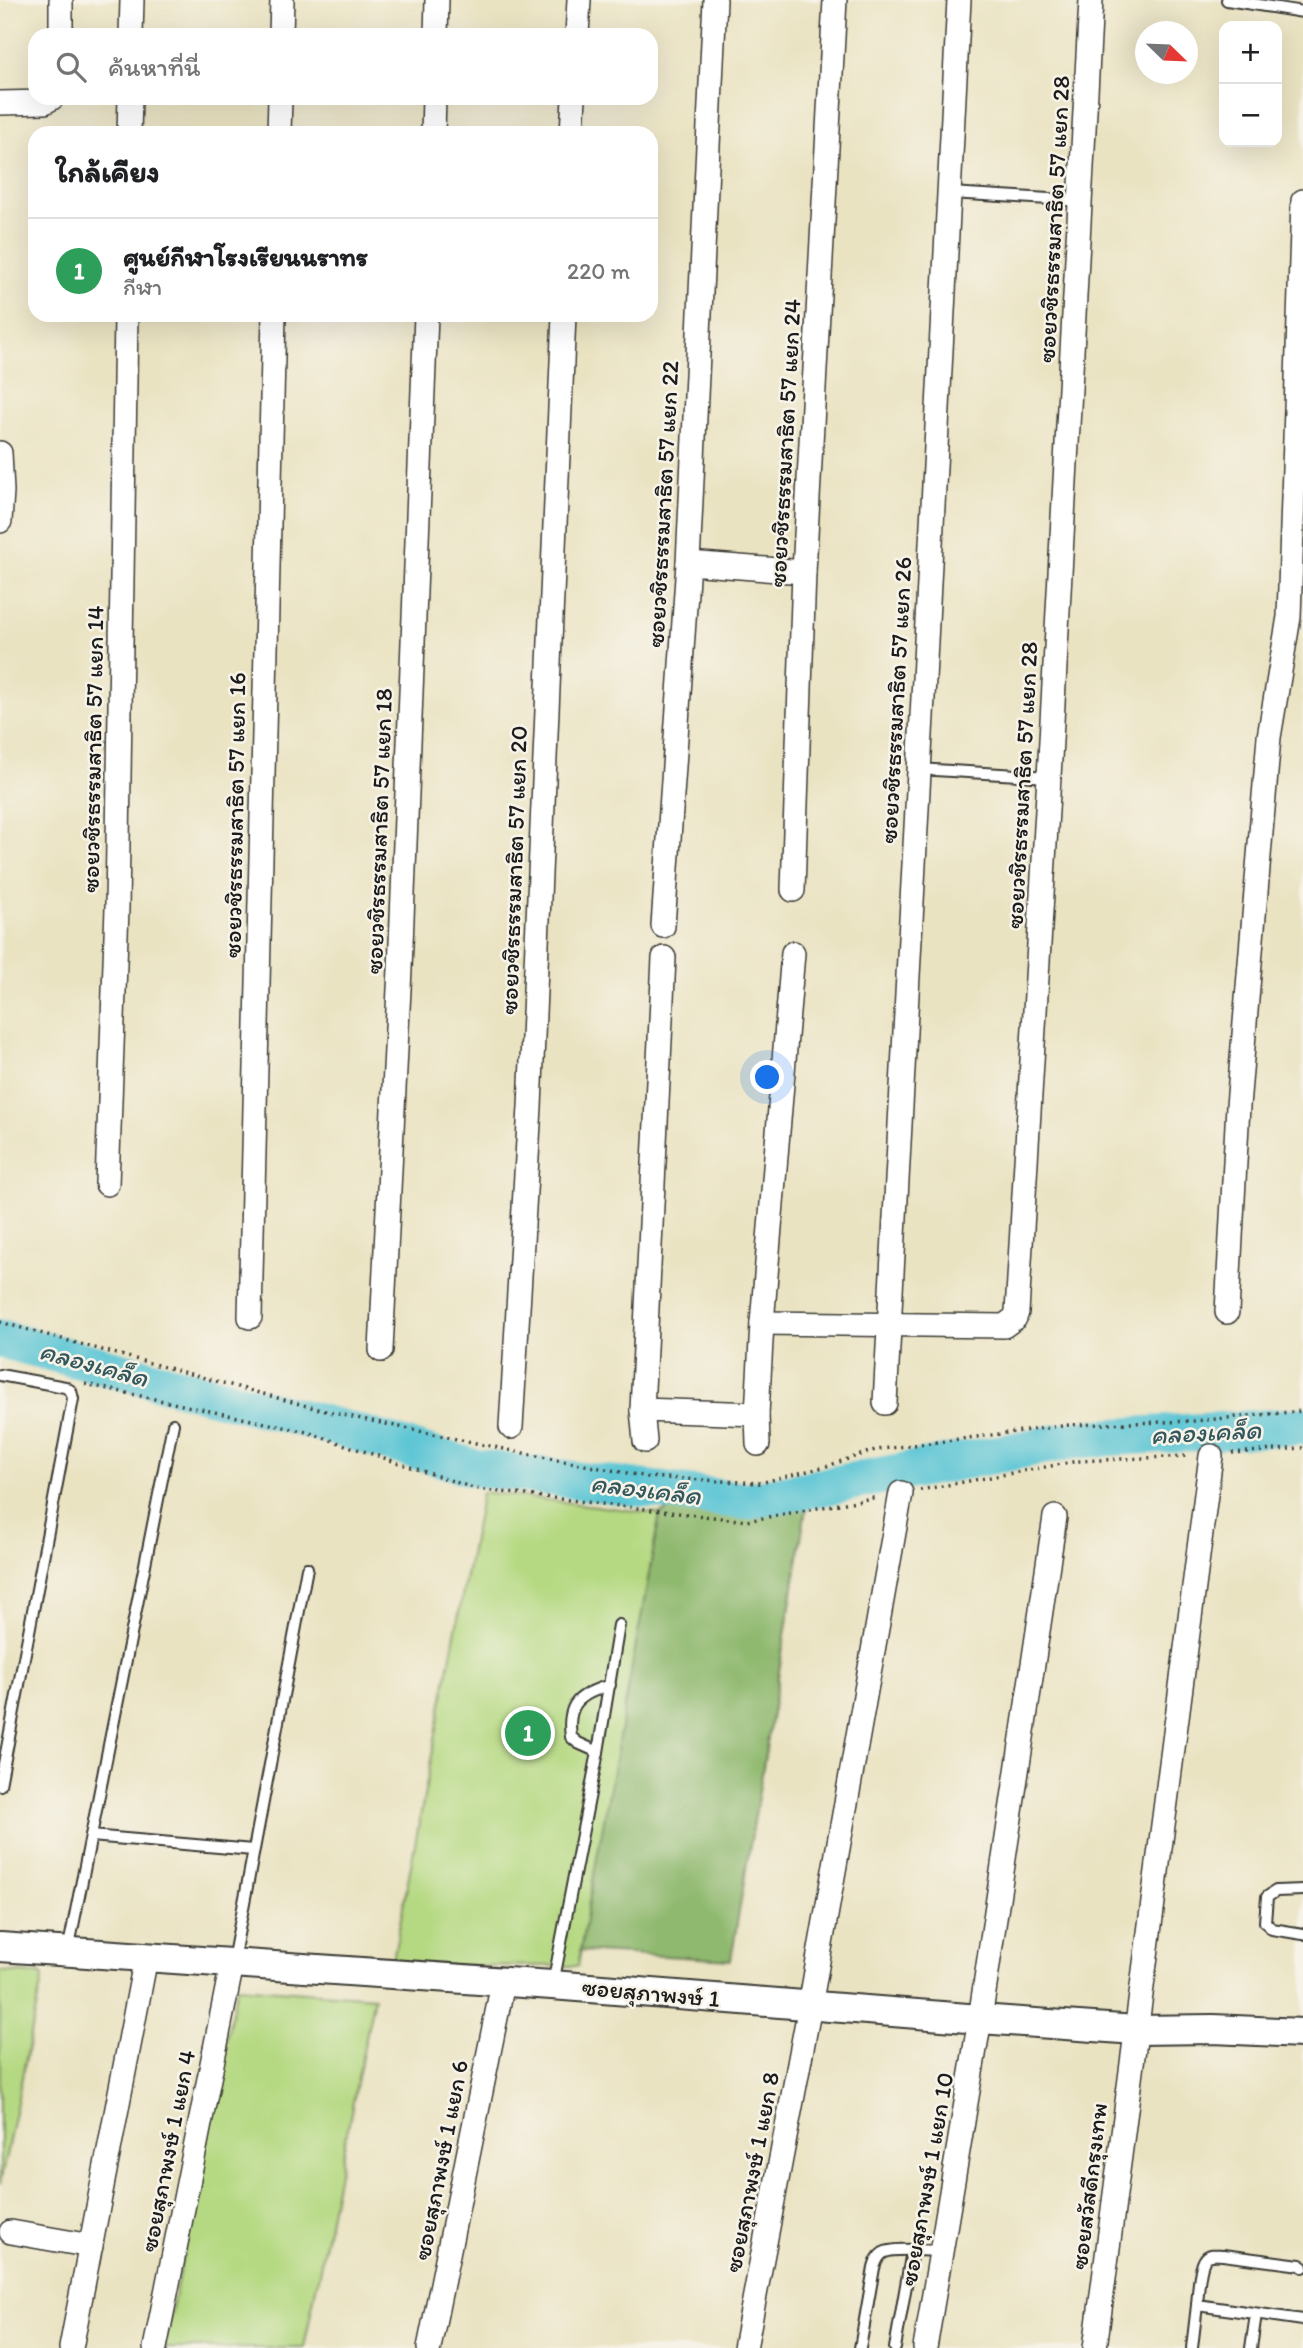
<!DOCTYPE html>
<html lang="th">
<meta charset="utf-8">
<style>
body{margin:0;font-family:Itim,"Playpen Sans Thai",sans-serif;background:#f6f6f6;color:#202124}
.controls{position:absolute;right:21px;top:21px;display:grid;overflow:hidden;border-radius:14px;box-shadow:0 7px 28px #0002}
.controls button{width:63px;height:63px;display:grid;place-items:center;padding:0;border:0;border-bottom:2px solid #e0e0e0;background:#fff;color:#202124;font:35px sans-serif}
.compass{position:absolute;left:1135px;top:21px;width:63px;height:63px;border-radius:50%;background:#fff;box-shadow:0 7px 28px #0002;rotate:113deg}
.you{position:absolute;left:768px;top:1078px;width:24px;height:24px;margin:-18px;border:5px solid #fff;border-radius:50%;background:#1a73e8;box-shadow:0 0 0 10px #1a73e833}
.badge{display:grid;place-items:center;width:46px;height:46px;border-radius:50%;background:#0f766e;color:#fff;font-size:23px;font-weight:700}
.pin{position:absolute;translate:-50% -50%;border:4px solid #fff;box-shadow:0 2px 7px #0006}
.list{margin:0;padding:0;list-style:none}
h2{display:flex;justify-content:space-between;align-items:center;height:91px;margin:0;padding:0 28px;font-size:30px}
h2 small{font-size:23px;font-weight:400;color:#757577}
.list li{display:grid;grid-template-columns:46px 1fr auto;gap:21px;align-items:center;box-sizing:border-box;height:105px;padding:0 28px;border-top:2px solid #e0e0e0}
.list b{display:block;font-size:26px;white-space:nowrap}
.list p{margin:0;font-size:23px;white-space:nowrap;color:#757577}
.list em{font-size:23px;font-style:normal;color:#757577}
.icon{flex:none;width:38px;height:38px;fill:none;stroke:currentColor;stroke-width:2;stroke-linecap:round;stroke-linejoin:round}
.map{position:relative;flex:none;width:1303px;height:2348px;overflow:hidden}
.search{position:absolute;background:#fff;box-shadow:0 7px 28px #0002;left:28px;top:28px;width:630px;height:77px;display:flex;align-items:center;gap:18px;box-sizing:border-box;padding:0 24px;border-radius:21px;color:#757577;font-size:26px}
.panel{position:absolute;background:#fff;box-shadow:0 7px 28px #0002;left:28px;top:126px;width:630px;height:196px;border-radius:21px}
.map>svg:first-child{display:block}
.green{fill:#b5d982;stroke:#687a4f;stroke-width:2}
.forest{fill:#90b970;stroke:#566a46;stroke-width:2}
.lines{fill:none;stroke-linecap:round;stroke-linejoin:round}
.river{stroke:#5ac5d4;stroke-width:38}
.service-casing{stroke:#3b3a35;stroke-width:14}
.minor-casing{stroke:#3b3a35;stroke-width:26}
.tertiary-casing{stroke:#3b3a35;stroke-width:32}
.path{stroke:#3b3a35;stroke-width:3.5;stroke-dasharray:2 5;stroke-linecap:butt}
.service{stroke:#fff;stroke-width:10}
.minor{stroke:#fff;stroke-width:23}
.tertiary{stroke:#fff;stroke-width:28}
.labels{text-anchor:middle;stroke-width:5;stroke-linejoin:round;paint-order:stroke}
.street-label{font-size:24px;fill:#1c1c1c;stroke:#f7f3e8}
.water-label{font-size:26px;font-style:italic;fill:#32575c;stroke:#f7f3e8}
</style>
<div class="map">
<svg width="1303" height="2348" viewBox="0 0 1303 2348">
<rect width="100%" height="100%" fill="#f7f3e8"/>
<filter id="ink" filterUnits="userSpaceOnUse"><feTurbulence type="fractalNoise" baseFrequency=".0143" numOctaves="2"/><feDisplacementMap in="SourceGraphic" scale="14" xChannelSelector="R" yChannelSelector="G"/><feConvolveMatrix kernelMatrix="1 2 1 2 8 2 1 2 1" color-interpolation-filters="sRGB"/></filter>
<filter id="wash" filterUnits="userSpaceOnUse"><feTurbulence type="fractalNoise" baseFrequency=".00686" numOctaves="4" result="noise"/><feDisplacementMap in="SourceGraphic" scale="28" xChannelSelector="R" yChannelSelector="G"/><feGaussianBlur stdDeviation="1.57" result="paint"/><feColorMatrix in="noise" values="0 0 0 0 0 0 0 0 0 0 0 0 0 0 0 0 0 1.4 0 .05"/><feComposite in="paint" operator="in"/></filter>
<g filter="url(#wash)">
<rect width="100%" height="100%" fill="#eae3c2"/>
<g class="green">
<path d="M482,1492L660,1514L578,1966L392,1965Z"/>
<path d="M0,1971L43,1975L0,2185Z"/>
<path d="M237,1987L374,1997L304,2348H164Z"/>
</g>
<path class="forest" d="M808,1497L731,1960L580,1951L660,1514L686,1500L749,1508Z"/>
<g class="lines">
<path class="river" d="M0,1339L350,1431L475,1468L746,1501L1079,1439L1303,1426"/>
</g>
</g>
<g filter="url(#ink)">
<g class="lines">
<g class="service-casing">
<g id="service">
<path d="M1227,0L1303,12"/>
<path d="M950,193L1082,201"/>
<path d="M918,769L1049,777"/>
<path d="M0,1375L65,1387L71,1391L73,1399L0,1785"/>
<path d="M598,1752L578,1743L571,1737C566,1703 580,1694 610,1685"/>
<path d="M91,1836L253,1850"/>
<path d="M1303,1890L1276,1891L1267,1897L1265,1922L1272,1929L1303,1934"/>
<path d="M68,1951L173,1424"/>
<path d="M233,1961L307,1568"/>
<path d="M553,1984L598,1752L619,1625"/>
<path d="M1197,2305C1198,2295 1199,2265 1206,2258C1210,2253 1218,2255 1223,2255L1300,2265L1303,2267"/>
<path d="M860,2348L874,2268C876,2262 877,2257 883,2253C893,2247 928,2251 941,2251"/>
<path d="M895,2348L912,2251"/>
<path d="M1192,2348L1197,2305L1303,2320"/>
<path d="M1251,2348L1256,2314"/>
</g>
</g>
<g class="minor-casing">
<g id="minor">
<path d="M61,0V35"/>
<path d="M131,35L132,0"/>
<path d="M281,35L282,0"/>
<path d="M436,35L437,0"/>
<path d="M577,35L579,0"/>
<path d="M0,103L45,102L52,98"/>
<path d="M129,133L130,98"/>
<path d="M279,133L280,98"/>
<path d="M433,133L434,98"/>
<path d="M572,133L574,98"/>
<path d="M0,453L2,491L0,521"/>
<path d="M688,563L804,572"/>
<path d="M793,890L804,572L835,0"/>
<path d="M663,926L688,563L715,0"/>
<path d="M107,1184L117,908L126,315"/>
<path d="M1227,1312L1238,1106L1269,737L1289,617L1303,201"/>
<path d="M250,1317L274,315"/>
<path d="M762,1323L1004,1326L1015,1318L1017,1312L1049,777L1091,0"/>
<path d="M381,1350L400,969L426,315"/>
<path d="M885,1403C909,935 937,468 959,0"/>
<path d="M642,1410L757,1414"/>
<path d="M511,1427L530,1107L564,315"/>
<path d="M645,1441L642,1410L664,958"/>
<path d="M758,1444L757,1414L762,1323L793,953"/>
<path d="M11,2232L91,2246"/>
<path d="M71,2348L146,1957"/>
<path d="M155,2348L232,1964"/>
<path d="M429,2348L503,1983"/>
<path d="M745,2348L810,2006L901,1493"/>
<path d="M925,2348L980,2019L1055,1517"/>
<path d="M1095,2348L1211,1456"/>
</g>
</g>
<g class="tertiary-casing">
<path id="tertiary" d="M0,1947L552,1985L980,2019L1136,2030L1213,2029L1303,2033"/>
</g>
<g class="path">
<path d="M0,1322L329,1412L542,1457L648,1477L760,1483L824,1467L875,1450L1069,1425L1194,1421L1303,1411"/>
<path d="M85,1384L307,1432L476,1489L746,1521L878,1497"/>
<path d="M1232,1453L1303,1448"/>
<path d="M920,1490L1078,1461L1189,1456"/>
</g>
<use href="#service" class="service"/>
<use href="#minor" class="minor"/>
<use href="#tertiary" class="tertiary"/>
</g>
</g>
<g class="labels">
<g class="street-label">
<text transform="translate(1054 219) rotate(-87)" y="8">ซอยวชิรธรรมสาธิต 57 แยก 28</text>
<text transform="translate(785 443) rotate(-87)" y="8">ซอยวชิรธรรมสาธิต 57 แยก 24</text>
<text transform="translate(663 504) rotate(-87)" y="8">ซอยวชิรธรรมสาธิต 57 แยก 22</text>
<text transform="translate(896 700) rotate(-87)" y="8">ซอยวชิรธรรมสาธิต 57 แยก 26</text>
<text transform="translate(93 749) rotate(-89)" y="8">ซอยวชิรธรรมสาธิต 57 แยก 14</text>
<text transform="translate(1022 785) rotate(-87)" y="8">ซอยวชิรธรรมสาธิต 57 แยก 28</text>
<text transform="translate(235 815) rotate(-89)" y="8">ซอยวชิรธรรมสาธิต 57 แยก 16</text>
<text transform="translate(379 831) rotate(-88)" y="8">ซอยวชิรธรรมสาธิต 57 แยก 18</text>
<text transform="translate(514 870) rotate(-88)" y="8">ซอยวชิรธรรมสาธิต 57 แยก 20</text>
<text transform="translate(651 1993) rotate(5)" y="8">ซอยสุภาพงษ์ 1</text>
<text transform="translate(168 2151) rotate(-79)" y="8">ซอยสุภาพงษ์ 1 แยก 4</text>
<text transform="translate(441 2160) rotate(-79)" y="8">ซอยสุภาพงษ์ 1 แยก 6</text>
<text transform="translate(752 2172) rotate(-79)" y="8">ซอยสุภาพงษ์ 1 แยก 8</text>
<text transform="translate(927 2179) rotate(-80)" y="8">ซอยสุภาพงษ์ 1 แยก 10</text>
<text transform="translate(1089 2186) rotate(-83)" y="8">ซอยสวัสดีกรุงเทพ</text>
</g>
<g class="water-label">
<text transform="translate(94 1364) rotate(15)" y="9">คลองเคล็ด</text>
<text transform="translate(1206 1432) rotate(-3)" y="9">คลองเคล็ด</text>
<text transform="translate(646 1489) rotate(7)" y="9">คลองเคล็ด</text>
</g>
</g>
</svg>
<div class="controls">
<button>+</button>
<button>−</button>
</div>
<svg class="compass" viewBox="-18 -18 36 36"><path d="M0-13l5 13h-10z" fill="#e53935"/><path d="M0 13l5-13h-10z" fill="#757577"/></svg>
<div class="you"></div>
<div class="pin badge" style="left:528px;top:1733px;background:#2e9e5b">1</div>
<div class="search"><svg class="icon" aria-label="search" viewBox="0 0 24 24"><circle cx="10" cy="10" r="6"/><path d="M15 15l6 6"/></svg>ค้นหาที่นี่</div>
<section class="panel">
<h2>ใกล้เคียง<small></small></h2>
<ul class="list">
<li><span class="badge" style="background:#2e9e5b">1</span><div><b>ศูนย์กีฬาโรงเรียนนราทร</b><p>กีฬา</p></div><em>220 m</em></li>
</ul>
</section>
</div>
